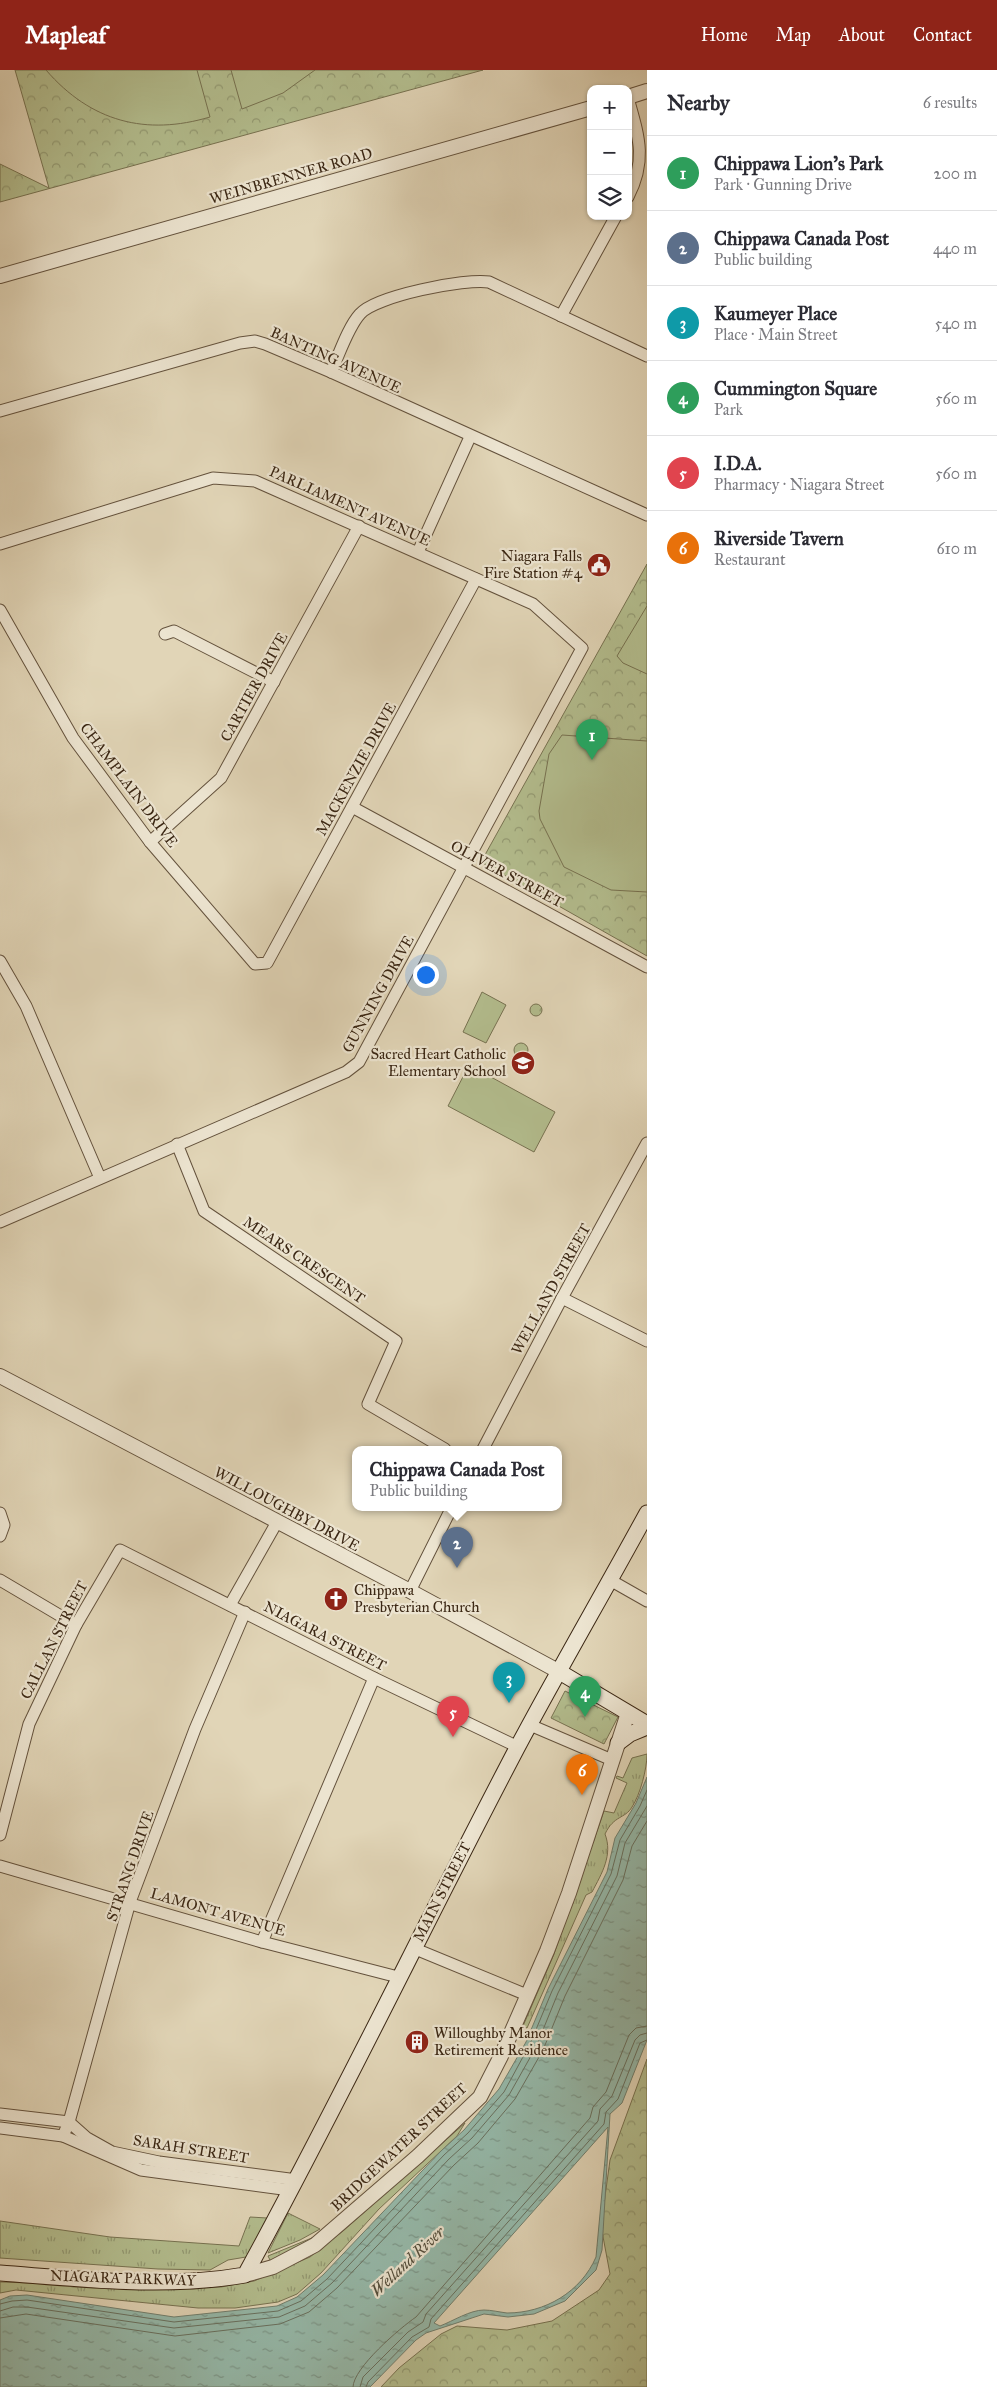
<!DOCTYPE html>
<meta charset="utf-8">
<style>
body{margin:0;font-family:"IM FELL Great Primer",serif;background:#f2f2f3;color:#2b2b33}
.controls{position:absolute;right:15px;top:15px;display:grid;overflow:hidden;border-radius:10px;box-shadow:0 1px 4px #0004}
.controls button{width:45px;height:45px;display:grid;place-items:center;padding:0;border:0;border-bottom:1px solid #e1e1e2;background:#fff;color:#2b2b33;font:25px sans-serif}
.you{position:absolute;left:425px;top:904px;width:18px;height:18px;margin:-12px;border:4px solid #fff;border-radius:50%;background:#1a73e8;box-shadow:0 0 0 8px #1a73e833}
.badge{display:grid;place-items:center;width:32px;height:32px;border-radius:50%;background:#8f2418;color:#fff;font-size:16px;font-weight:700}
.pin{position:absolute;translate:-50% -41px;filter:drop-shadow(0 1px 2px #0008)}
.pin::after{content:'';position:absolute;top:26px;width:18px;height:15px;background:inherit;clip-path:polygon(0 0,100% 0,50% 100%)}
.popup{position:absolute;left:352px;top:1376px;width:210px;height:65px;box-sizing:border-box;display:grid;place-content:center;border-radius:10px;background:#fff;filter:drop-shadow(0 1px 4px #0005);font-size:16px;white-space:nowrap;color:#7c7c81}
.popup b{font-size:19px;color:#2b2b33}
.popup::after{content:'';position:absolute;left:50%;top:100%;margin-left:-10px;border:10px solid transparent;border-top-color:#fff}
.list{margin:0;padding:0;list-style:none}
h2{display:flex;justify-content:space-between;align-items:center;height:65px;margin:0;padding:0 20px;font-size:21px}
h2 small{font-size:16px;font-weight:400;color:#7c7c81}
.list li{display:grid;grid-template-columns:32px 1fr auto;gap:15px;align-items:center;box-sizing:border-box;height:75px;padding:0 20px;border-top:1px solid #e1e1e2}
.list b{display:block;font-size:19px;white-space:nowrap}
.list p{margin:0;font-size:16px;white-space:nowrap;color:#7c7c81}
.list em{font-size:16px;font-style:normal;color:#7c7c81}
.icon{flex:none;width:28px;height:28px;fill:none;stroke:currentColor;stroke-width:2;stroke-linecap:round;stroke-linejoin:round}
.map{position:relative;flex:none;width:647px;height:2317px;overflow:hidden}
header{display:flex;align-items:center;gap:30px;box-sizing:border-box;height:70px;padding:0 25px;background:#8f2418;color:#fff}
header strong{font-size:24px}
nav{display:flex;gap:28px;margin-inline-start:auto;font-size:18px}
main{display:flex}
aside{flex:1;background:#fff}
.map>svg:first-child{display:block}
.grass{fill:url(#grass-tufts);stroke:#777251}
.forest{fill:url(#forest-crowns);stroke:#777251}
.garden{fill:#b3bd8e;stroke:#777251}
.water{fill:url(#water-ripples);stroke:#717f6e;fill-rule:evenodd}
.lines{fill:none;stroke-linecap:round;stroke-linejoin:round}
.shore{stroke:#68705f;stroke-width:1}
.minor-casing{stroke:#64523d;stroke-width:13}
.tertiary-casing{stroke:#64523d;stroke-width:16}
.secondary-casing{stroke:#3b2714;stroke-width:17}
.minor{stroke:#ece4d0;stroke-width:11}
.tertiary{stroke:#ece4d0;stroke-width:14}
.secondary{stroke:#ece4d0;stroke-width:15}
.labels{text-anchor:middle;stroke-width:4.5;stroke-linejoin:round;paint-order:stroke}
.street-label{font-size:15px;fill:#3b2714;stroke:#ece4d0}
.poi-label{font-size:15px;fill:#3b2714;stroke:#ece4d0;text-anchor:end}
.water-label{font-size:16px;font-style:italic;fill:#524c3a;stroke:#ece4d0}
</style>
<header>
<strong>Mapleaf</strong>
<nav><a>Home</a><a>Map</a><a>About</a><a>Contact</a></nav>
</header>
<main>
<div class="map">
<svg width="647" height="2317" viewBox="0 0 647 2317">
<defs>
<pattern id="grass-tufts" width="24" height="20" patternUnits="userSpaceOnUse" patternTransform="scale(1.25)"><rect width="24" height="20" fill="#b3bd8e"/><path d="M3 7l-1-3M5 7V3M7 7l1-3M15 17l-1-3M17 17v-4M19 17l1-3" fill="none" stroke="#939a73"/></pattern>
<pattern id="forest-crowns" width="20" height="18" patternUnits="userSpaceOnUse" patternTransform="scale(1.25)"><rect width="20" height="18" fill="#b3bd8e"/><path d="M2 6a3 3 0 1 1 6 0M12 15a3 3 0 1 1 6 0" fill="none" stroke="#939a73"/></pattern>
<pattern id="water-ripples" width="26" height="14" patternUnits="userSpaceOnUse" patternTransform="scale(1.25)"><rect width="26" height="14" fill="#95b9aa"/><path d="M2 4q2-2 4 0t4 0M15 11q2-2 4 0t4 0" fill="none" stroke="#7b9689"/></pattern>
</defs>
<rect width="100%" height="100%" fill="#e1d5b7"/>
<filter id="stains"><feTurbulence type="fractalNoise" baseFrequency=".004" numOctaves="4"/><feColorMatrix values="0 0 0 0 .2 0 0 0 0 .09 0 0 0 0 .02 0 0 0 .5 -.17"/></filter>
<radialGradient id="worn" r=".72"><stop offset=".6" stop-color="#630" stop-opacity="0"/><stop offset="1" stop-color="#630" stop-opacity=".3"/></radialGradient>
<g class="grass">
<path d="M647,1684C647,1699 640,1725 632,1737C625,1749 614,1745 605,1764C613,1785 602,1803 592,1822L586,1825L527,1958L523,1956L554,1884L604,1741L614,1743L627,1713L616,1708L617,1706L623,1708L632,1688Z"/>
<path d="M465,2053L457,2066L379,2139L321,2203L297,2224L278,2232L235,2238H198L16,2220L0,2223V2212H2L174,2218L221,2217L254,2211L310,2187L343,2161Z"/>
<path d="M288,2143L320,2159L300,2170L268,2183Z"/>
<path d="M250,2147L267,2148L252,2186L228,2190L210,2200L158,2199L0,2188V2151L110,2167L239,2176Z"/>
<path d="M319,2165L293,2182L271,2192L268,2186Z"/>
</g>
<g class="forest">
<path d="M15,0H483L0,132V94L49,118Z"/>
<path d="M647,494V886L481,792Z"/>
<circle cx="536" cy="940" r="6"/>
<circle cx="521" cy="980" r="7"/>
<path d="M565,1621L618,1647L604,1674L551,1648Z"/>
<path d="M647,1989V2317H381L399,2298L441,2264L457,2256L507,2260L552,2251L599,2220L610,2204L601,2156L610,2090Z"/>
</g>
<g class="garden">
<path d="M46,0H197L210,47C146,66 91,52 46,0Z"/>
<path d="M231,0H315L283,23L242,39Z"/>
<path d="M647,536V604L623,593L617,586Z"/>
<path d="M562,665L647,671V822L611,820L564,797L540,749L539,741L549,684Z"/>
<path d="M482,922L506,935L486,973L463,962Z"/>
<path d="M469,995L555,1042L534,1082L448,1036Z"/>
</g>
<path class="water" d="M647,1707V1970L622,2033L610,2044L602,2180L596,2200L565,2231L534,2244L508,2247L484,2244L426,2263L416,2270L370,2317H0V2230L10,2226L27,2225L174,2247L277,2236L297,2227L323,2205L441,2081L464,2060L499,2019L526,1972L548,1919L607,1802L615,1768L636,1733ZM608,2057L596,2187C581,2222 545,2243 507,2243C499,2242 491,2240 484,2240C470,2240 453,2251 440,2256L434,2253Z"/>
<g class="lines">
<g class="shore">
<path d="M0,2234L12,2231L27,2230L174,2252L278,2241L301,2231L327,2209L444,2085L468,2063L504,2022L530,1974L552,1921L611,1804L620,1770L640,1736L647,1720"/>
<path d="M0,2241L13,2237H27L174,2258L279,2247L305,2236L332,2213L449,2089L472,2068L509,2025L536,1977L558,1923L617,1806L625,1773L647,1736"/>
<path d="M0,2248L26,2244L175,2266L280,2254L309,2242L337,2218L454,2095L478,2073L515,2029L543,1980L565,1926L623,1810L632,1776L647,1751"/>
<path d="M353,2317C353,2298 400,2258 416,2247L590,2048L593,2037L606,2022L629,1965L636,1958L647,1956"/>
<path d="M360,2317L363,2307L408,2262L423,2252L426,2244L598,2051L600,2039L612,2026L635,1970L640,1965L647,1963"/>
<path d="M366,2317L368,2312L412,2267L429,2257L431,2249L604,2054L606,2042L618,2029L640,1973L647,1970"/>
</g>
<g class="minor-casing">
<g id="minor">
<path d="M628,28C639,67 647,90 628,127"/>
<path d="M561,246L616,146"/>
<path d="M331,302C339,285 348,257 360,244C375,226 466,208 489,212L647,286"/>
<path d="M0,341L240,273L255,271L265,274L331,302L647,445"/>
<path d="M0,474L213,408L255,411L533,534L582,578L359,992L346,1002L0,1152"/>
<path d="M418,482L470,367"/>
<path d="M0,540L73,668L150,772L255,894L267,893L476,509"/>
<path d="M165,564L174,561L274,612"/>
<path d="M352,737L647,897"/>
<path d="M150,772L221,708L359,456"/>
<path d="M0,891L26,936L100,1108"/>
<path d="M177,1074L204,1141L396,1271L368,1334L445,1379"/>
<path d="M562,1228L647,1271"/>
<path d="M483,1379L562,1228L647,1073"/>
<path d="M0,1443L4,1455L0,1466"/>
<path d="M0,1510L76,1555"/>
<path d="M610,1510L647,1531"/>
<path d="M410,1521L452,1437"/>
<path d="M230,1535L277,1452"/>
<path d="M530,1655L612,1690"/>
<path d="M0,1765L29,1654L76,1555L120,1480L374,1608L518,1677"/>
<path d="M0,1796L262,1872L398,1907"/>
<path d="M262,1872L374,1608"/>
<path d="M413,1878L527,1925"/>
<path d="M0,2044L69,2052L87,2068L112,2082L159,2092L297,2110"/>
<path d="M0,2058L63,2066L141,2100L290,2120"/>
<path d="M63,2066L69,2052L130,1832L195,1659L245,1542"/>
</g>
</g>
<g class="tertiary-casing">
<g id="tertiary">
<path d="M628,27L647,21"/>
<path d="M0,206L591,38"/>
<path d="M0,1306L410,1521L558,1601"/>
<path d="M245,2205L273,2197L315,2175L418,2086L480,2027L501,1986L547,1881L569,1823L628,1643"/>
</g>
</g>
<g class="secondary-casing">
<g id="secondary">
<path d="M558,1601L647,1654"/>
<path d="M618,1673L630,1664L647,1657"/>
<path d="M0,2203C81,2209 165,2219 245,2205C340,2032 425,1853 517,1678C559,1599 604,1522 647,1443"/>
</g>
</g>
<use href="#minor" class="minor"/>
<use href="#tertiary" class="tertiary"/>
<use href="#secondary" class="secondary"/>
</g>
<defs>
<g id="civic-disc" transform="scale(1.25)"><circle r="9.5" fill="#8f2418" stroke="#ece4d0"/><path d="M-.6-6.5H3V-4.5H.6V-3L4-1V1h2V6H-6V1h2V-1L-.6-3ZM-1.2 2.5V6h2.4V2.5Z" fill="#fff"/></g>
<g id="school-disc" transform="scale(1.25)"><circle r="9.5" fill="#8f2418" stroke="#ece4d0"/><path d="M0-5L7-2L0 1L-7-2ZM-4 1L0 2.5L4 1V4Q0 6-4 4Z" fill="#fff"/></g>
<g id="church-disc" transform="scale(1.25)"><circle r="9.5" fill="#8f2418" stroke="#ece4d0"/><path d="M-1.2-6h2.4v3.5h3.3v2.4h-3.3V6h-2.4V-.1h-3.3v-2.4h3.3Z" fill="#fff"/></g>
<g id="building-disc" transform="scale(1.25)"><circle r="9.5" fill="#8f2418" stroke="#ece4d0"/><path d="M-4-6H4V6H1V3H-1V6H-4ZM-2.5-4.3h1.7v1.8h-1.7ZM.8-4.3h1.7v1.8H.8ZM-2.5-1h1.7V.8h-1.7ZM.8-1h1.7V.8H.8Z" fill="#fff"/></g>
</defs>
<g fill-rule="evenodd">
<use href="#civic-disc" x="599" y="495"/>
<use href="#school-disc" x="523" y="993"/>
<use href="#church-disc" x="336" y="1529"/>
<use href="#building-disc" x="417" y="1972"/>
</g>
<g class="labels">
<g class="street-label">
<text transform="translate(291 106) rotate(-16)" y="5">WEINBRENNER ROAD</text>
<text transform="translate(336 290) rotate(24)" y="5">BANTING AVENUE</text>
<text transform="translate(350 436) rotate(24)" y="5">PARLIAMENT AVENUE</text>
<text transform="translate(254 617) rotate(-61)" y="5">CARTIER DRIVE</text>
<text transform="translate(356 699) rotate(-61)" y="5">MACKENZIE DRIVE</text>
<text transform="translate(129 715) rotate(53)" y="5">CHAMPLAIN DRIVE</text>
<text transform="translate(507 804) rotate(28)" y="5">OLIVER STREET</text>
<text transform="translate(378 924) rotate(-61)" y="5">GUNNING DRIVE</text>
<text transform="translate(304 1190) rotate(34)" y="5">MEARS CRESCENT</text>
<text transform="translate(551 1219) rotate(-61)" y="5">WELLAND STREET</text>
<text transform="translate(287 1439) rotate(28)" y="5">WILLOUGHBY DRIVE</text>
<text transform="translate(325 1566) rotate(27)" y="5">NIAGARA STREET</text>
<text transform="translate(54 1570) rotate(-63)" y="5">CALLAN STREET</text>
<text transform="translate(130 1796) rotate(-71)" y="5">STRANG DRIVE</text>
<text transform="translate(442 1822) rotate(-63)" y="5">MAIN STREET</text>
<text transform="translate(218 1842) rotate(16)" y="5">LAMONT AVENUE</text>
<text transform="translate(399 2077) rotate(-43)" y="5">BRIDGEWATER STREET</text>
<text transform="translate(191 2079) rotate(9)" y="5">SARAH STREET</text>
<text transform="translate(123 2208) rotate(2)" y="5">NIAGARA PARKWAY</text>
</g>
<g class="poi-label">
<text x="582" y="491">Niagara Falls<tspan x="582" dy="17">Fire Station #4</tspan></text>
<text x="506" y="989">Sacred Heart Catholic<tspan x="506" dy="17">Elementary School</tspan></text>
<text x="354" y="1525" text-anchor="start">Chippawa<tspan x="354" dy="17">Presbyterian Church</tspan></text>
<text x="434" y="1968" text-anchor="start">Willoughby Manor<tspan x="434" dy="17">Retirement Residence</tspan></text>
</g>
<g class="water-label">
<text transform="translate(407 2191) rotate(-43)" y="6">Welland River</text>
</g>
</g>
<rect width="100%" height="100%" filter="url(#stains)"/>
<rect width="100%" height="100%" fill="url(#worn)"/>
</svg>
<div class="controls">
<button>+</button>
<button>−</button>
<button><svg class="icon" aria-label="layers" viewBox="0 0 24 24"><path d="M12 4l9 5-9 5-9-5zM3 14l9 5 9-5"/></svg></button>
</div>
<div class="you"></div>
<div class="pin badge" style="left:592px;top:690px;background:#2e9e5b">1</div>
<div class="pin badge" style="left:457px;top:1498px;background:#5c6f8a">2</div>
<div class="popup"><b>Chippawa Canada Post</b>Public building</div>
<div class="pin badge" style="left:509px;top:1633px;background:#0f9aa8">3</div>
<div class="pin badge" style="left:585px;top:1647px;background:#2e9e5b">4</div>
<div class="pin badge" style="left:453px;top:1667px;background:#e0444e">5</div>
<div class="pin badge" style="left:582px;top:1725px;background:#e8710a">6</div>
</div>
<aside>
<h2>Nearby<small>6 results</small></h2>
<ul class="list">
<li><span class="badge" style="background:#2e9e5b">1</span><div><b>Chippawa Lion's Park</b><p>Park · Gunning Drive</p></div><em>200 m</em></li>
<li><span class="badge" style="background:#5c6f8a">2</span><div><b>Chippawa Canada Post</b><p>Public building</p></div><em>440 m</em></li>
<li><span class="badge" style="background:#0f9aa8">3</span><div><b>Kaumeyer Place</b><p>Place · Main Street</p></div><em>540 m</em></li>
<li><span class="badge" style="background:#2e9e5b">4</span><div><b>Cummington Square</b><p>Park</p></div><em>560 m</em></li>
<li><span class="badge" style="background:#e0444e">5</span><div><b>I.D.A.</b><p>Pharmacy · Niagara Street</p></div><em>560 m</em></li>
<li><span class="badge" style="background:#e8710a">6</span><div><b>Riverside Tavern</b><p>Restaurant</p></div><em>610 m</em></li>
</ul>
</aside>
</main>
